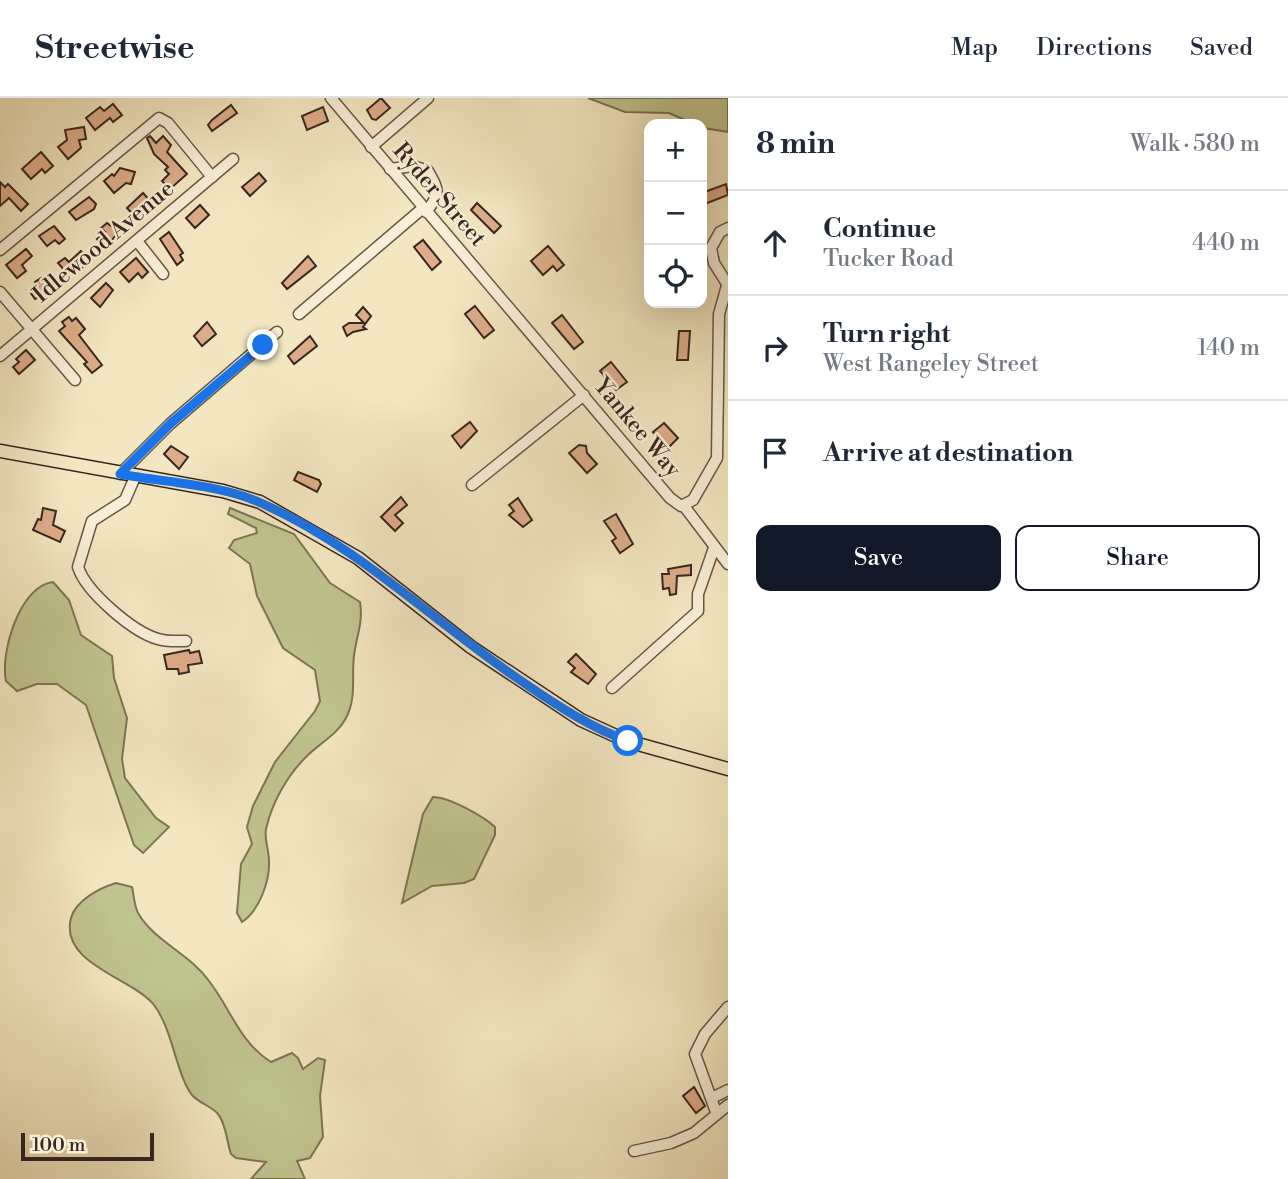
<!DOCTYPE html>
<meta charset="utf-8">
<style>
body{margin:0;font-family:"Libre Bodoni",serif;background:#f6f6f7;color:#1f2937}
.controls{position:absolute;right:21px;top:21px;display:grid;overflow:hidden;border-radius:14px;box-shadow:0 7px 28px #0002}
.controls button{width:63px;height:63px;display:grid;place-items:center;padding:0;border:0;border-bottom:2px solid #e0e1e3;background:#fff;color:#1f2937;font:35px sans-serif}
.scale{position:absolute;left:21px;bottom:18px;width:133px;box-sizing:border-box;padding-left:7px;border:4px solid #39261e;border-top:0;font-size:19px;line-height:24px;white-space:nowrap;color:#39261e;-webkit-text-stroke:5px #f7efd7;paint-order:stroke}
.stop{position:absolute;width:21px;height:21px;margin:-16px;border:5px solid #1a73e8;border-radius:50%;background:#fff}
.stop.end{background:#1a73e8;border-color:#fff;box-shadow:0 2px 7px #0008}
.list{margin:0;padding:0;list-style:none}
h2{display:flex;justify-content:space-between;align-items:center;height:91px;margin:0;padding:0 28px;font-size:30px}
h2 small{font-size:23px;font-weight:400;color:#747a83}
.list li{display:grid;grid-template-columns:46px 1fr auto;gap:21px;align-items:center;box-sizing:border-box;height:105px;padding:0 28px;border-top:2px solid #e0e1e3}
.list b{display:block;font-size:26px;white-space:nowrap}
.list p{margin:0;font-size:23px;white-space:nowrap;color:#747a83}
.list em{font-size:23px;font-style:normal;color:#747a83}
.actions{display:flex;gap:14px;padding:21px 28px}
.actions a{flex:1;padding:16px 0;border:2px solid #111827;border-radius:14px;text-align:center;font-size:24px;color:#111827}
.actions .main{background:#111827;color:#fff}
.icon{flex:none;width:38px;height:38px;fill:none;stroke:currentColor;stroke-width:2;stroke-linecap:round;stroke-linejoin:round}
.map{position:relative;flex:none;width:728px;height:1081px;overflow:hidden}
header{display:flex;align-items:center;gap:42px;box-sizing:border-box;height:98px;padding:0 35px;background:#fff;border-bottom:2px solid #e0e1e3}
header strong{font-size:33px}
nav{display:flex;gap:38px;margin-inline-start:auto;font-size:24px}
main{display:flex}
aside{flex:1;background:#fff}
.map>svg:first-child{display:block}
.green{fill:#c0c48f;stroke:#7c7556;stroke-width:2}
.building{fill:#ddad89;stroke:#39261e;stroke-width:2}
.lines{fill:none;stroke-linecap:round;stroke-linejoin:round}
.minor-casing{stroke:#685647;stroke-width:13}
.major-casing{stroke:#39261e;stroke-width:15}
.minor{stroke:#f7efd7;stroke-width:10}
.major{stroke:#f3e7c1;stroke-width:12}
.route{stroke:#1a73e8;stroke-width:9}
.labels{text-anchor:middle;stroke-width:5;stroke-linejoin:round;paint-order:stroke}
.street-label{font-size:23px;fill:#39261e;stroke:#f7efd7}
</style>
<header>
<strong>Streetwise</strong>
<nav><a>Map</a><a>Directions</a><a>Saved</a></nav>
</header>
<main>
<div class="map">
<svg width="728" height="1081" viewBox="0 0 728 1081">
<rect width="100%" height="100%" fill="#f3e7c1"/>
<filter id="stains"><feTurbulence type="fractalNoise" baseFrequency=".00286" numOctaves="4"/><feColorMatrix values="0 0 0 0 .2 0 0 0 0 .09 0 0 0 0 .02 0 0 0 .5 -.17"/></filter>
<radialGradient id="worn" r=".72"><stop offset=".6" stop-color="#630" stop-opacity="0"/><stop offset="1" stop-color="#630" stop-opacity=".3"/></radialGradient>
<g class="green">
<path d="M588,0H728V34L704,30L702,26H694L669,15L625,14Z"/>
<path d="M230,410L294,436L330,485L360,504C363,522 358,534 355,551C350,575 358,597 346,620C338,636 320,645 308,657C288,676 272,704 266,731C264,741 269,752 269,763C270,783 259,813 242,824L237,815L241,766L252,746L247,729L253,708L275,664L315,613L320,603L315,572L283,550L257,498L250,466L229,450L234,442L257,435L256,430L228,416Z"/>
<path d="M53,484L69,502L81,537L112,558L114,580L127,620L122,661L125,680L156,720L169,729L143,755L134,747L86,607L57,586H37L17,593L6,583C0,556 19,488 53,484Z"/>
<path d="M433,699C449,699 483,718 495,729V737L474,781L464,785L432,788L402,805L423,716Z"/>
<path d="M116,785L132,789C134,797 134,807 138,815C155,844 190,856 209,883C231,911 239,944 271,964L292,955L298,960L303,971L318,960L325,962L320,998L323,1039L310,1060L297,1063L305,1081H251L266,1064L236,1060L231,1056C227,1045 226,1025 218,1016C211,1008 199,1005 192,997C176,976 173,932 154,907C133,880 59,866 71,820C76,802 100,790 116,785Z"/>
</g>
<g class="building">
<path d="M381,0L390,10L376,22L372,21L367,12Z"/>
<path d="M113,6L122,17L113,24L110,20L95,32L86,20L100,9L104,13Z"/>
<path d="M231,7L237,15L212,33L208,27L212,22Z"/>
<path d="M323,9L328,23L307,32L302,18Z"/>
<path d="M84,29L86,41L79,42L81,50L68,61L58,49L67,42L65,32Z"/>
<path d="M150,38L156,45L163,38L171,47L167,54L187,76L170,91L162,83L169,76L165,72L168,69L154,56L147,40Z"/>
<path d="M41,54L53,68L45,75L42,71L31,81L22,71Z"/>
<path d="M120,70L135,74L131,86L126,85L114,95L104,83L112,76L114,78Z"/>
<path d="M259,75L266,83L250,98L242,89Z"/>
<path d="M0,84L5,89L8,86L28,106L21,113L9,100L0,108Z"/>
<path d="M726,86L728,97L702,107V95Z"/>
<path d="M143,95L153,106L137,121L127,110Z"/>
<path d="M89,99L96,106L94,111L76,122L69,114Z"/>
<path d="M477,105L501,128L494,135L471,112Z"/>
<path d="M200,107L209,117L195,130L186,120Z"/>
<path d="M107,125L119,134L105,150L97,141L105,134L101,130Z"/>
<path d="M54,128L65,141L59,146L55,142L47,148L39,138Z"/>
<path d="M169,134L183,155L180,157L183,162L177,167L160,141Z"/>
<path d="M423,142L441,164L432,172L414,149Z"/>
<path d="M548,148L564,167L557,173L553,168L543,177L531,163Z"/>
<path d="M26,151L32,158L22,167L26,173L17,180L6,167Z"/>
<path d="M81,153L89,163L75,176L69,169L65,173L58,165L65,160L69,164Z"/>
<path d="M308,158L316,168L287,191L282,185Z"/>
<path d="M136,160L148,174L142,180L138,175L129,184L120,174Z"/>
<path d="M41,180L43,183L47,180L52,187L48,190L51,193L35,201L30,194L38,188L35,184Z"/>
<path d="M106,185L113,192L100,209L91,200Z"/>
<path d="M475,208L494,232L484,240L465,216Z"/>
<path d="M363,209L371,218L363,229L366,231L353,234L347,238L343,229L349,225H364L356,217Z"/>
<path d="M562,217L583,244L574,251L552,225Z"/>
<path d="M69,219L72,223L76,220L85,231L79,237L102,267L92,275L84,266L87,264L59,233L65,228L62,224Z"/>
<path d="M207,224L216,236L202,248L194,238Z"/>
<path d="M679,233H690L688,262H677Z"/>
<path d="M310,238L317,248L294,266L288,258Z"/>
<path d="M26,252L35,262L19,276L13,269L19,264L16,261Z"/>
<path d="M611,264L627,284L616,292L600,273Z"/>
<path d="M470,324L477,333L461,350L452,338Z"/>
<path d="M664,325L678,340L668,350L653,334Z"/>
<path d="M579,347L586,348L587,355L597,366L587,375L569,355Z"/>
<path d="M171,348L188,359L179,371L164,356Z"/>
<path d="M298,374L319,382L321,386L317,394L294,382Z"/>
<path d="M401,399L407,407L395,417L403,425L395,433L381,419Z"/>
<path d="M518,400L532,422L523,429L509,417L514,413L509,407Z"/>
<path d="M43,410L56,413L53,427L65,433L60,444L33,432L38,421L41,422Z"/>
<path d="M616,416L633,446L620,455L612,443L616,440L604,423Z"/>
<path d="M691,467V477L677,478L676,496L670,497L669,490L663,491L662,476H669L668,471Z"/>
<path d="M189,552L190,555L199,553L202,565L188,567L189,574L179,576L178,571H167L164,557Z"/>
<path d="M576,556L596,576L588,586L571,574L575,570L568,564Z"/>
<path d="M694,989L705,1008L696,1015L683,998Z"/>
</g>
<g class="lines">
<g class="minor-casing">
<g id="minor">
<path d="M331,0L670,400L681,408L693,402L717,360L719,216L728,184"/>
<path d="M371,49L428,0"/>
<path d="M390,71L413,68L428,73C439,93 441,95 426,114"/>
<path d="M137,143L163,176"/>
<path d="M0,152L159,20L168,25L212,79"/>
<path d="M726,184L714,165L711,150L720,134L728,130"/>
<path d="M0,194L75,282"/>
<path d="M299,216L423,110"/>
<path d="M0,258L233,61"/>
<path d="M120,376L170,326L277,234"/>
<path d="M135,379L125,402L92,423L78,469C86,494 133,534 158,541C167,544 177,543 186,543"/>
<path d="M472,387L584,297"/>
<path d="M684,408L728,466"/>
<path d="M612,590L698,513V496L714,450"/>
<path d="M712,1000L728,992"/>
<path d="M716,1014L695,956L705,936L728,909"/>
<path d="M634,1053L671,1045L694,1035L728,1007"/>
</g>
</g>
<g class="major-casing">
<path id="major" d="M0,353L223,393L260,404L358,460L471,549L581,622L627,643L728,671"/>
</g>
<use href="#minor" class="minor"/>
<use href="#major" class="major"/>
</g>
<g class="lines">
<path class="route" d="M263,247L170,326L120,376C167,385 218,386 261,405C361,449 439,529 530,589C561,610 592,630 628,643"/>
</g>
<g class="labels">
<g class="street-label">
<text transform="translate(440 96) rotate(49)" y="8">Ryder Street</text>
<text transform="translate(103 143) rotate(-40)" y="8">Idlewood Avenue</text>
<text transform="translate(638 329) rotate(50)" y="8">Yankee Way</text>
</g>
</g>
<rect width="100%" height="100%" filter="url(#stains)"/>
<rect width="100%" height="100%" fill="url(#worn)"/>
</svg>
<div class="controls">
<button>+</button>
<button>−</button>
<button><svg class="icon" aria-label="locate" viewBox="0 0 24 24"><circle cx="12" cy="12" r="6"/><path d="M12 2v4M12 18v4M2 12h4M18 12h4"/></svg></button>
</div>
<div class="scale">100 m</div>
<div class="stop" style="left:628px;top:643px"></div>
<div class="stop end" style="left:263px;top:247px"></div>
</div>
<aside>
<h2>8 min<small>Walk · 580 m</small></h2>
<ul class="list">
<li><svg class="icon" aria-label="ahead" viewBox="0 0 24 24"><path d="M12 20V5M6 11l6-6 6 6"/></svg><div><b>Continue</b><p>Tucker Road</p></div><em>440 m</em></li>
<li><svg class="icon" aria-label="right" viewBox="0 0 24 24"><path d="M7 20v-9h11M14 6l5 5-5 5"/></svg><div><b>Turn right</b><p>West Rangeley Street</p></div><em>140 m</em></li>
<li><svg class="icon" aria-label="arrive" viewBox="0 0 24 24"><path d="M6 21V4h12l-3 4 3 4H6"/></svg><div><b>Arrive at destination</b></div></li>
</ul>
<div class="actions"><a class="main">Save</a><a>Share</a></div>
</aside>
</main>
